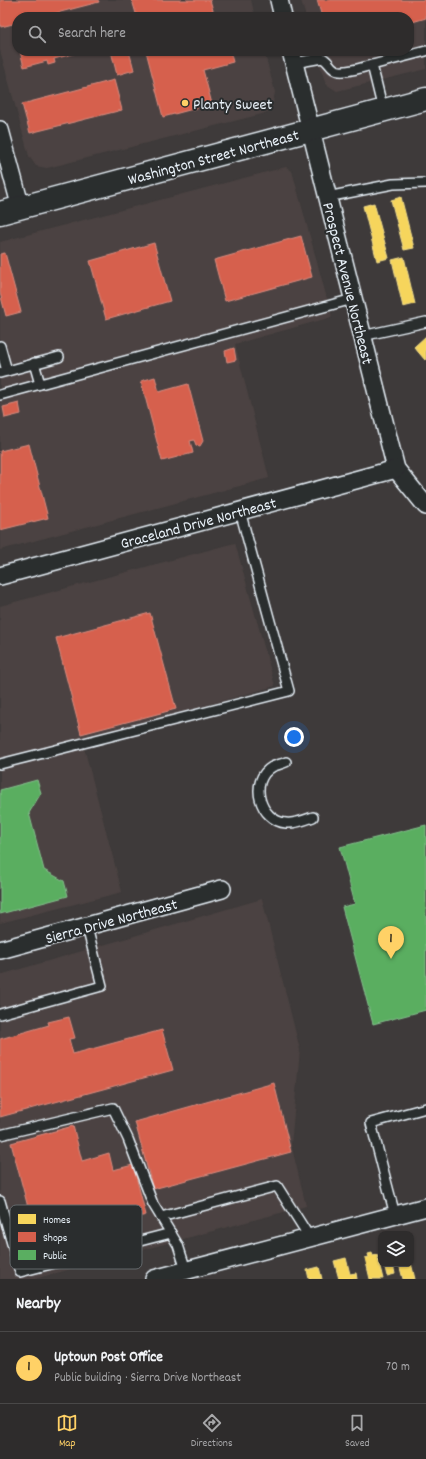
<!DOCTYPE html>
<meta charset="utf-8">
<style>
body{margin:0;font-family:Dekko,sans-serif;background:#3a3838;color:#f1f3f6}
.controls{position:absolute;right:12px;bottom:12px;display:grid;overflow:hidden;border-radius:8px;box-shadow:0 1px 3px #0004}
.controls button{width:36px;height:36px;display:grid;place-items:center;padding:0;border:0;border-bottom:1px solid #494848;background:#2e2c2c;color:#f1f3f6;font:20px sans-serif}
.you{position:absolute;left:294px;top:737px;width:14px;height:14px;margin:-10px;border:3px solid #fff;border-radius:50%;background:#1a73e8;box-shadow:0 0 0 6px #1a73e833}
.badge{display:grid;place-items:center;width:26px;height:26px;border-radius:50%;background:#ffd166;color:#111;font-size:13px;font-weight:700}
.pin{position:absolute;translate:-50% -33px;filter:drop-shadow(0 1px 2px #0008)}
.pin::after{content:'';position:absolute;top:21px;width:14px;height:12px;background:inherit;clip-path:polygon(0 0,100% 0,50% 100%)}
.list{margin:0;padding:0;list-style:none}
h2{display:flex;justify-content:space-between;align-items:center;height:52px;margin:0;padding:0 16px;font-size:17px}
h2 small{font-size:13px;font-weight:400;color:#a7a7a9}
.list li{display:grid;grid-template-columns:26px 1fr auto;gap:12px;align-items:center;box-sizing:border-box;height:72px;padding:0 16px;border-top:1px solid #494848}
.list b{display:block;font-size:15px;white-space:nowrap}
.list p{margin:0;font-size:13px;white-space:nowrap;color:#a7a7a9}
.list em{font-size:13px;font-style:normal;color:#a7a7a9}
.icon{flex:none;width:22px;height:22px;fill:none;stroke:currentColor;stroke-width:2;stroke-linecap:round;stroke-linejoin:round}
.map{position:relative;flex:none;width:426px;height:1279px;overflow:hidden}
.search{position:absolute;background:#2e2c2c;box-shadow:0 1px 3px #0004;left:12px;right:12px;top:12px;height:44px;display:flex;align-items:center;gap:10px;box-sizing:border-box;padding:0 14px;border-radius:16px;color:#a7a7a9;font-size:15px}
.sheet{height:124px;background:#2e2c2c}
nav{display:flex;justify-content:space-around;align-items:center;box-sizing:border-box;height:56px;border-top:1px solid #494848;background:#2e2c2c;font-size:11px;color:#a7a7a9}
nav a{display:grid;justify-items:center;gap:2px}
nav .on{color:#ffd166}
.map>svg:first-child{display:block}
.built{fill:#4c4342}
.homes{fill:#f6d55c;stroke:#f2dd8b}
.shops{fill:#d6604d;stroke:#db8c80}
.public{fill:#5aae61;stroke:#85c28e}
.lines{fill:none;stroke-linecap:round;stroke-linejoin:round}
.lane-casing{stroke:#e8f1f8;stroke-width:12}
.street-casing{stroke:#e8f1f8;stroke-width:20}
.secondary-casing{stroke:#e8f1f8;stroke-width:25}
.lane{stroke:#2a2d2e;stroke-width:9}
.street{stroke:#2a2d2e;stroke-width:17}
.secondary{stroke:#2a2d2e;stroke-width:22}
.poi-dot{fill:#ffd166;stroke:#2a2d2e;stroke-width:1.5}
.labels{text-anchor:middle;stroke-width:4;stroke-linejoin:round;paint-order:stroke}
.poi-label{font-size:16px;fill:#e8f1f8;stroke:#2a2d2e;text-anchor:start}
.street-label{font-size:16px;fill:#e8f1f8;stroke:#2a2d2e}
.key{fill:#2a2d2e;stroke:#63686b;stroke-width:1}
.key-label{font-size:11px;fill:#e8f1f8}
</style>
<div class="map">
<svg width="426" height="1279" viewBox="0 0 426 1279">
<rect width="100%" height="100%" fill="#3e3a3a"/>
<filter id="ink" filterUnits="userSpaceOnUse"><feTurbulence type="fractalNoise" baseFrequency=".025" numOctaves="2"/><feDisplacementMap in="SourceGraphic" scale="8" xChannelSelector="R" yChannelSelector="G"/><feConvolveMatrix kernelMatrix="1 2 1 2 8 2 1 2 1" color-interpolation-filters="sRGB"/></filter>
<g filter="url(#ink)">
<g class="built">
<path d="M0,0H251L255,17H17V51H264L275,92L273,102L269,111L262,114L47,168L36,166L29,156L0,50Z"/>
<path d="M301,0H426V69L337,91L326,84L315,51H409V17H306Z"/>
<path d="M286,167L292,171L332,317L235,344L269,478L0,550V242Z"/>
<path d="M235,543L275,686L82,740L122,892L0,923V606Z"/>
<path d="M262,899L300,1050L291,1144L306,1206L34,1279H0V975Z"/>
</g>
<g class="homes">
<path d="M401,197L414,248L404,250L391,200Z"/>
<path d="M374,203L389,258L377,261L363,206Z"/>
<path d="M404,257L415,304L403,307L392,260Z"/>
<path d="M426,336V359L425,360L414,347Z"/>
<path d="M372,1253L373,1256L377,1255L383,1279H370L365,1258L369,1257L368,1254Z"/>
<path d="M346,1258L350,1274L356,1273L357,1279H339L334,1261Z"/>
<path d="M411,1263L415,1279H403L399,1264Z"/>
<path d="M384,1264H393L395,1274L387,1276Z"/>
<path d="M319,1267L322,1279H309L307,1270Z"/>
</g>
<g class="shops">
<path d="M0,0H98L99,2L41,17H17V23L1,27L0,22Z"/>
<path d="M132,0H210L215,17H137Z"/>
<path d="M317,0H426V18L409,23V17H322Z"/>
<path d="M20,51H84L54,59L55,63L48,65L47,61L24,67Z"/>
<path d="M111,51H129L134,70L117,75Z"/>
<path d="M146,51H230L233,62L203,70L212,104L163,117Z"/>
<path d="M114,80L122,110L30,133L22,104Z"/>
<path d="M301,236L312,277L225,301L214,260Z"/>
<path d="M154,243L170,301L106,319L90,261Z"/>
<path d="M5,253L21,312L6,316L0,293V254Z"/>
<path d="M234,348L236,360L227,362L225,351Z"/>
<path d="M155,377L159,392L188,384L203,441L200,446L196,445L194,440L190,441L193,453L162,461L141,381Z"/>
<path d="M19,403L21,414L5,418L3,407Z"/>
<path d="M29,444L48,518L0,530V451Z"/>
<path d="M150,613L176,709L81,734L56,638Z"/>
<path d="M69,1017L75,1038L69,1039L73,1054L162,1030L173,1070L0,1117V1039L49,1025L48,1022Z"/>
<path d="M274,1083L291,1152L153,1189L135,1122Z"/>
<path d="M73,1126L82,1161L109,1153L113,1170L133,1165L146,1215L38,1245L11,1143Z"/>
</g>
<g class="public">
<path d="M37,780L41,793L29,813L44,870L64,881L68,896L0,914V790Z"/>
<path d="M426,825V1010L373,1024L342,907L355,904L340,847Z"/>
</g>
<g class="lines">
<g class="lane-casing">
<g id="lane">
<path d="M294,63L322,58C328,60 329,66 334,69C341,75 363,67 372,65"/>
<path d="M383,110L372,65L426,51"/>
<path d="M327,197L393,184L426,183"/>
<path d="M362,336L426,322"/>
<path d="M0,346L7,371"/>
<path d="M34,363L40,384"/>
<path d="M0,373L59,357"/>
<path d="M0,395L353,299"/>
<path d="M286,762C282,764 276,765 272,767C248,781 260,821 286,823C295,824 305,820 313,817"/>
<path d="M0,764L289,691L240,511"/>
<path d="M0,1014L102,986L87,927"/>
<path d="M0,1135L113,1108L128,1139L153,1204L178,1245L186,1270"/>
<path d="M0,1201L20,1272L171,1233"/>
<path d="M395,1215L371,1123L426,1108"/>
<path d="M161,1217L277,1186L310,1238"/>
</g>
</g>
<g class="street-casing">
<g id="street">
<path d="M279,0L283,17"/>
<path d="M291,51L396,469L426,506"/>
<path d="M0,130L21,208"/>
<path d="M0,576L396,469"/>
<path d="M0,950L222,889"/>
<path d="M154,1279L426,1207"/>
</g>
</g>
<g class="secondary-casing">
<path id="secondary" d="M0,213L426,99"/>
</g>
<use href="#lane" class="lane"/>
<use href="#street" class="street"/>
<use href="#secondary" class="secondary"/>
</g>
</g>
<circle class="poi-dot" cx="185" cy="103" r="4"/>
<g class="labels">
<g class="poi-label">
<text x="193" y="109">Planty Sweet</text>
</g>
<g class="street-label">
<text transform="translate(213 156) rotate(-15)" y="6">Washington Street Northeast</text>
<text transform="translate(349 283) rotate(76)" y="6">Prospect Avenue Northeast</text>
<text transform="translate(198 522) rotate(-15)" y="6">Graceland Drive Northeast</text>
<text transform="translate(111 920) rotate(-15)" y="6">Sierra Drive Northeast</text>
</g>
</g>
<rect x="10" y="1205" width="132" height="64" rx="6" class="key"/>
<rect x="18" y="1214" width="18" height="10" fill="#f6d55c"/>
<rect x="18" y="1232" width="18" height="10" fill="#d6604d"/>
<rect x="18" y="1250" width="18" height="10" fill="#5aae61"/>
<g class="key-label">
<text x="43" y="1223">Homes</text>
<text x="43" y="1241">Shops</text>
<text x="43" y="1259">Public</text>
</g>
</svg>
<div class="controls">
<button><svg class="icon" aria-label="layers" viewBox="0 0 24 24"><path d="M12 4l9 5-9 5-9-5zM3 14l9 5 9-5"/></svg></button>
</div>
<div class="you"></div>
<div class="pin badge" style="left:391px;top:959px">1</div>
<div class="search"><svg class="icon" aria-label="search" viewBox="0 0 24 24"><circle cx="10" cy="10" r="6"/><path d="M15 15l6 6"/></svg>Search here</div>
</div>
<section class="sheet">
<h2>Nearby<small></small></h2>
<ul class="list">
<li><span class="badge">1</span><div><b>Uptown Post Office</b><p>Public building · Sierra Drive Northeast</p></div><em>70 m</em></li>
</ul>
</section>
<nav>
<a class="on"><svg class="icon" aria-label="map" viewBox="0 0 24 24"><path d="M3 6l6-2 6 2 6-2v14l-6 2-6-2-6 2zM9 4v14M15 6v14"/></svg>Map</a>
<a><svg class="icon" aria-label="directions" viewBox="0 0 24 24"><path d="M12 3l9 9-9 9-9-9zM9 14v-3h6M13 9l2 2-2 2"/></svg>Directions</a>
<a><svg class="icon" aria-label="saved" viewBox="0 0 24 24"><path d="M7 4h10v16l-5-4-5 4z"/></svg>Saved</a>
</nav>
